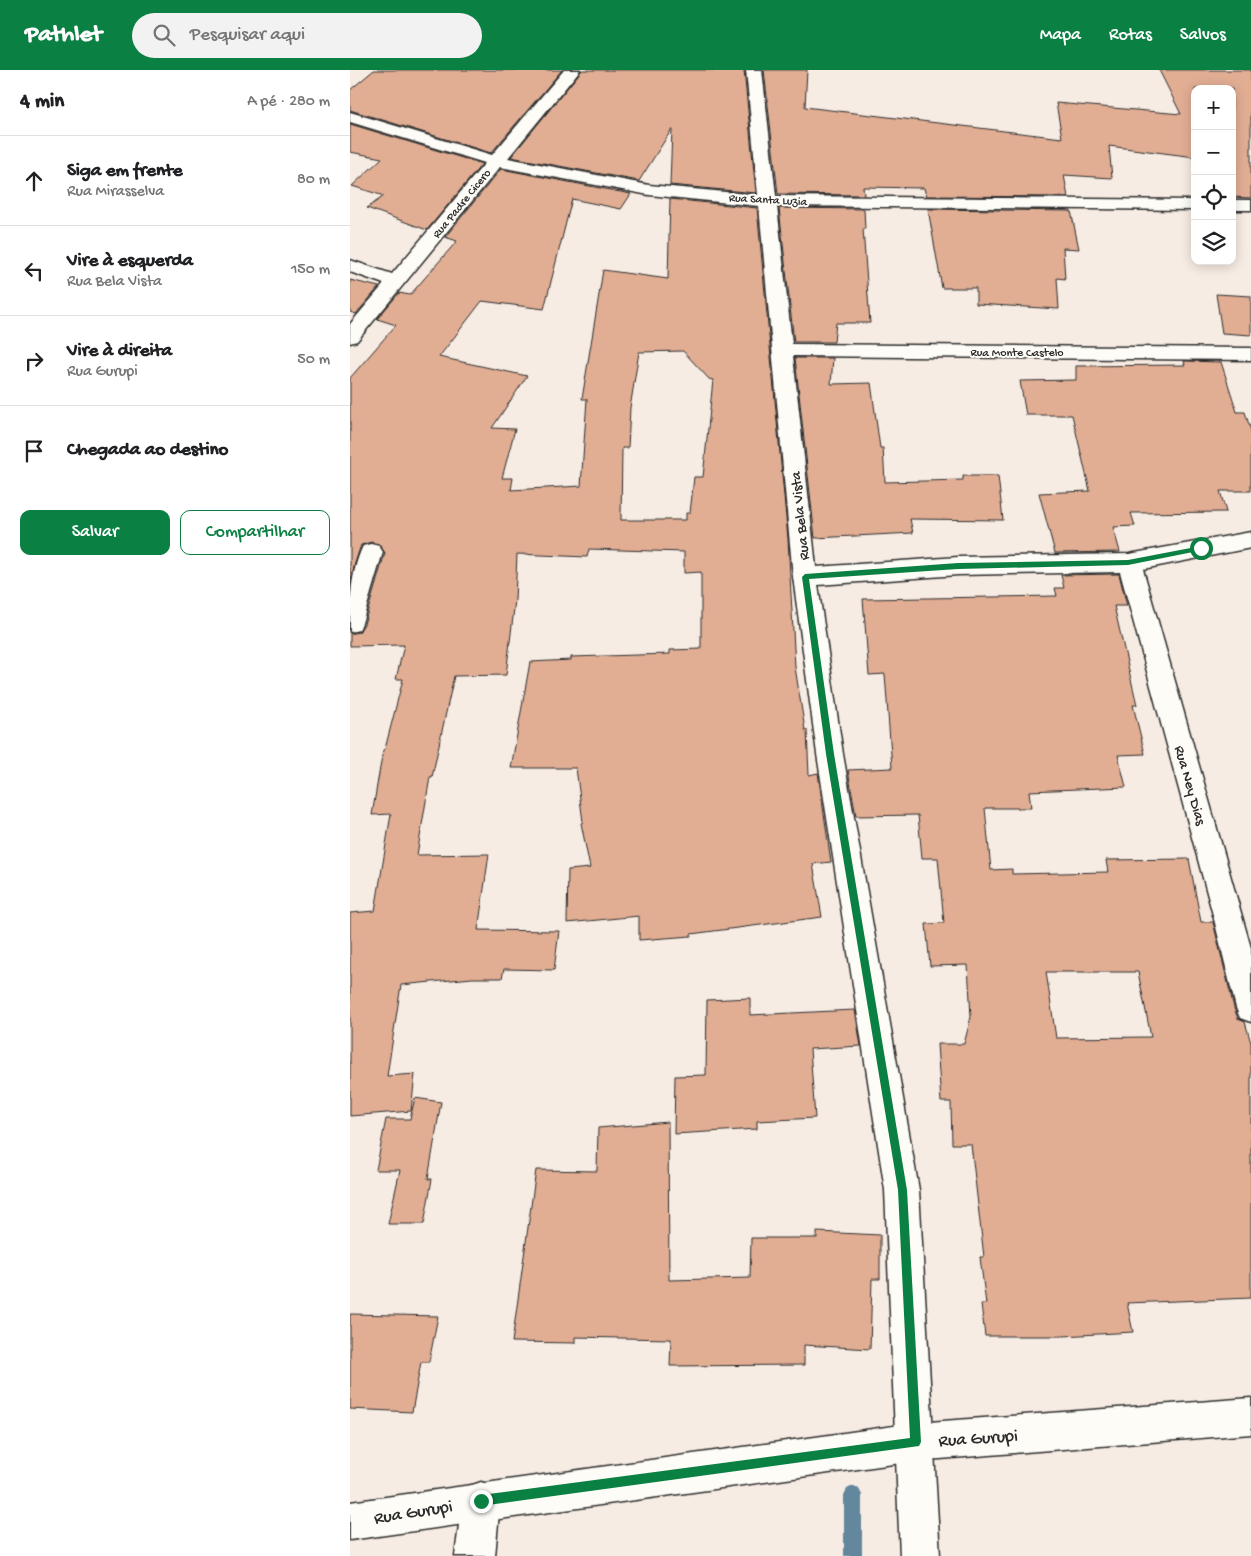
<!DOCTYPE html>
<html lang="pt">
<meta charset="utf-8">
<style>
body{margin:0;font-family:"Gochi Hand",sans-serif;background:#f2f2f2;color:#202124}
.controls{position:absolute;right:15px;top:15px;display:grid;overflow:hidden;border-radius:10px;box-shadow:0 2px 12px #0003}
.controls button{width:45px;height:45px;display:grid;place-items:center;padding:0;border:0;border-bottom:1px solid #e0e0e0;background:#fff;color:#202124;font:25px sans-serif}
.stop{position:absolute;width:15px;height:15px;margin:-11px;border:4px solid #0b8043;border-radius:50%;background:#fff}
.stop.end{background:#0b8043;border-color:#fff;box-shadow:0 1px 5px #0008}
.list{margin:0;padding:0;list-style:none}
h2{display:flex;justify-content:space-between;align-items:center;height:65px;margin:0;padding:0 20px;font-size:21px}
h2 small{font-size:16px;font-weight:400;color:#757577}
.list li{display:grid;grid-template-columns:32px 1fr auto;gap:15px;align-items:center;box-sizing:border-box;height:90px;padding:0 20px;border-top:1px solid #e0e0e0}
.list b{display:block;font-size:19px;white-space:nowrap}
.list p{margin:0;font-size:16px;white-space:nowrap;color:#757577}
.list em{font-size:16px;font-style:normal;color:#757577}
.actions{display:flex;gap:10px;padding:15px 20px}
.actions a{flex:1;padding:11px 0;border:1px solid #0b8043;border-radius:10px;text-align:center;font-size:18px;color:#0b8043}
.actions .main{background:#0b8043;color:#fff}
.icon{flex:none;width:28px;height:28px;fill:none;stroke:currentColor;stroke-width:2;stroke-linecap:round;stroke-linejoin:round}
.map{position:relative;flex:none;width:901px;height:1486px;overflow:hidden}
header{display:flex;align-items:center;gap:30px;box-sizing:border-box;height:70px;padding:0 25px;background:#0b8043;color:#fff}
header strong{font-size:24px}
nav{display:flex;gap:28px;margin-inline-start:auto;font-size:18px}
.search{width:350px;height:45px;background:#f2f2f2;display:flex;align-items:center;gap:12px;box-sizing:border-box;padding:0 18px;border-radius:28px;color:#757577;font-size:19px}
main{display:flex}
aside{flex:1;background:#fff}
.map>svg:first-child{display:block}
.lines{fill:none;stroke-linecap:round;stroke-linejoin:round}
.stream{fill:#63879c;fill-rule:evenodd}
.building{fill:#e1ae94;stroke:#2b2b2b;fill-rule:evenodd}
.street-casing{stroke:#2b2b2b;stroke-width:3}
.secondary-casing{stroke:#2b2b2b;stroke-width:3}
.street{fill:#fdfcf7;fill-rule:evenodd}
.secondary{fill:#fdfcf7;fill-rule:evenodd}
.route{fill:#0b8043}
.labels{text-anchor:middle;stroke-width:4;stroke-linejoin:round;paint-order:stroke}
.far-street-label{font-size:12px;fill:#2b2b2b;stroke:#fdfcf7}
.street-label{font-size:15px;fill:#2b2b2b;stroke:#fdfcf7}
.near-street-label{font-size:18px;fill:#2b2b2b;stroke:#fdfcf7}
</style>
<header>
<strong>Pathlet</strong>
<div class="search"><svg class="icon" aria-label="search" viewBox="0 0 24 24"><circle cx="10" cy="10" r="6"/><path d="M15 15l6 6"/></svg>Pesquisar aqui</div>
<nav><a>Mapa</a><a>Rotas</a><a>Salvos</a></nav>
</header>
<main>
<aside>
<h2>4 min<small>A pé · 280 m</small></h2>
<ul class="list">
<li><svg class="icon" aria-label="ahead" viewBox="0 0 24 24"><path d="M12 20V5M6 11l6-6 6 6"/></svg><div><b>Siga em frente</b><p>Rua Mirasselva</p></div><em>80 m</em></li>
<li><svg class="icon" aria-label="left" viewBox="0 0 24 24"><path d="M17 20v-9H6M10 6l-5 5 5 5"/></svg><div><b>Vire à esquerda</b><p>Rua Bela Vista</p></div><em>150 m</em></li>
<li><svg class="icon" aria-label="right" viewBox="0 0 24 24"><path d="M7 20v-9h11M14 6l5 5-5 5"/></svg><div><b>Vire à direita</b><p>Rua Gurupi</p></div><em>50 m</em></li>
<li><svg class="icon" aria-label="arrive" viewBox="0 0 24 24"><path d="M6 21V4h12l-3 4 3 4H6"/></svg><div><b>Chegada ao destino</b></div></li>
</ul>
<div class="actions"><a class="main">Salvar</a><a>Compartilhar</a></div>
</aside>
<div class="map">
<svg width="901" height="1486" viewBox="0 0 901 1486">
<rect width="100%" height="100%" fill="#f7ece3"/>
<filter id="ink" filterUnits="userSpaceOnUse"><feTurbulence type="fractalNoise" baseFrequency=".02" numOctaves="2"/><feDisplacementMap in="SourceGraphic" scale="10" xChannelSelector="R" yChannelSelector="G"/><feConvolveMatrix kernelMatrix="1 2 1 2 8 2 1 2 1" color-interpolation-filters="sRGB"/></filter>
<g filter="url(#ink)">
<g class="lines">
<path class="stream" d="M503,1416L509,1419L512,1425V1486H494V1425L497,1419Z"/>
</g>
<g class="building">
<path d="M24,0H212L141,83L0,40V20Z"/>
<path d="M232,0H394L406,123L320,115L322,59L289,111L161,87Z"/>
<path d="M414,0H457L455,37L712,68L706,33L831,44L809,0H901V128L882,127V19H845V87L759,76L762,108L714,105L718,127L576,126L574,118L513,117L514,125L428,124Z"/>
<path d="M0,54L132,94L77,160L17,138L34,126L2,116L32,88L0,82Z"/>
<path d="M151,99L281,124L271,139L222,129L194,239L132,231L89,287L177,306L142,358L165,359L152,408H163L161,420L231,416L237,329H232L253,200L318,209L320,129L407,138L438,469L445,597L455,660H457L459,705L468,703L481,792L463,794L472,847L341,864V866L289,870V846L217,853L218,800L240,798L231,753L233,752L226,698H161L180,592L221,590V587L320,584V580L351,579V502L334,503V482L239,479L237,487L167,484L165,530L156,605L104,606L82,707H80L67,785L139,784L128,860L209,861L204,900L154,899L152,908H122L51,915L37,1006L65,1004L61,1041L0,1046V843L25,841L41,744L22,745L33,680L35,679L53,609H46L54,575L0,576V564L9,562L14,554L35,483L29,474L21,472L11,475L4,496L0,516V308L46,255L27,249L49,223L60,225L107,171L95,167ZM333,281L359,309L363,310L353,407H344L340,443H336V450H271L272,378H278L280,338L289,282Z"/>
<path d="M429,138L514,139L515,159H513L520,253H486L484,272H444Z"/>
<path d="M578,139L721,141L729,179L713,178L715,209L707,208L709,239L626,234V218H592Z"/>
<path d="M0,210L29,217L6,244L0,242Z"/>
<path d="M866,224L901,226V265L872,263Z"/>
<path d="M445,288H483L481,314L521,313L530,378H533L535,412L613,410V406H648L653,450L560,449L563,463L465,468Z"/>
<path d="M834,291L871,292L887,342H895L901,361V421H870L876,442L781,443L785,456L763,457L770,482L705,483L689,423L740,421L722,345H676L670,311L726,310V296L835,295Z"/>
<path d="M769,504L777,536H764L787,635H783L795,684L768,685L776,717L679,721L681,738H635L641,800L662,799V804L758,802L756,790L839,789L851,852H863L884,938L888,949L895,952L901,973V1228L777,1233L783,1262L713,1266H635L631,1234H636L630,1187H634L621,1074H602L601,1032H591L587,974H614L621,947L618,895L580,896L576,854L594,853L588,788H572L568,745L506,746L498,700L542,698L535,604L519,605L513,529L707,526L705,518H714L711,505ZM696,902H788L801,967L706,968Z"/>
<path d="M400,928V945L505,940L511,976L460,979L465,1048L407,1051V1059L324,1064L325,1006L356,1005L357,930Z"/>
<path d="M65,1028L91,1032L78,1109H82L74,1154H38L50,1100H26L36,1049H60Z"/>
<path d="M318,1052L319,1210L400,1208L401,1168H467V1162L530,1165V1209H522L520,1279L454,1275V1295L320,1296L321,1269L225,1267V1273L162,1272L186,1100L247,1101L248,1058Z"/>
<path d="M0,1244L88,1246L79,1292H71L62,1342L0,1339Z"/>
</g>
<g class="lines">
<g class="street-casing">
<g id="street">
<path d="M214,0H230L158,88L299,115L408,125L396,0H412L426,126L845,130V140L427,136L442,274L901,278V290L443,286L466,497L608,487L779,484L901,462V478L793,499L901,878V952L890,948L886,938L863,845L770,502L608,505L468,515L493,684L569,1120L590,1486H550L535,1120L467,684L443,507L409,136L299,125L150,97L7,271L0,273V254L34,214L0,202V190L42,204L135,93L0,52V42L142,85Z"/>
<rect x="882" y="130" width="19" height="10"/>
<path d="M21,474L29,476L33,482L12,553L9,560L0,562C0,533 0,503 13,476Z"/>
<path d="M131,1412L145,1417L150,1431L145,1486H105L112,1431L117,1417Z"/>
</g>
</g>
<g class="secondary-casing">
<path id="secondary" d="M901,1328V1364L565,1391L0,1470V1432L565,1353Z"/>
</g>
<use href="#street" class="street"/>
<use href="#secondary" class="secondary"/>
</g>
</g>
<path class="route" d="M851,476H853V480L778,495L608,499L459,509L484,684L557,1120L571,1372L569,1376L131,1436L127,1435V1427L131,1425L560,1368L548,1120L476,684L452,507L455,504L608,493L778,490Z"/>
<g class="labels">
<g class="far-street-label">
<text transform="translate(418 129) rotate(3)" y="4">Rua Santa Luzia</text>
<text transform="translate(111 133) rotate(-51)" y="4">Rua Padre Cicero</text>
<text x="667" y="286">Rua Monte Castelo</text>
</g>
<g class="street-label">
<text transform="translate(449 446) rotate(-96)" y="5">Rua Bela Vista</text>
<text transform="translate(841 715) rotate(74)" y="5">Rua Ney Dias</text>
</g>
<g class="near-street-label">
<text transform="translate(628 1367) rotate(-4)" y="6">Rua Gurupi</text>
<text transform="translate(63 1441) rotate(-9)" y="6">Rua Gurupi</text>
</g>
</g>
</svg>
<div class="controls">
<button>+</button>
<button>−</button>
<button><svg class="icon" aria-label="locate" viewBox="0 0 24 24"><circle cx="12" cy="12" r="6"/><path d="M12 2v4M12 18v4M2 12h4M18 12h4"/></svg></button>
<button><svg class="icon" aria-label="layers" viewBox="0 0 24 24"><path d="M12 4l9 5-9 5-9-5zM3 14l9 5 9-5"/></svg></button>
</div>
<div class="stop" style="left:851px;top:478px"></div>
<div class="stop end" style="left:131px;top:1431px"></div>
</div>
</main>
